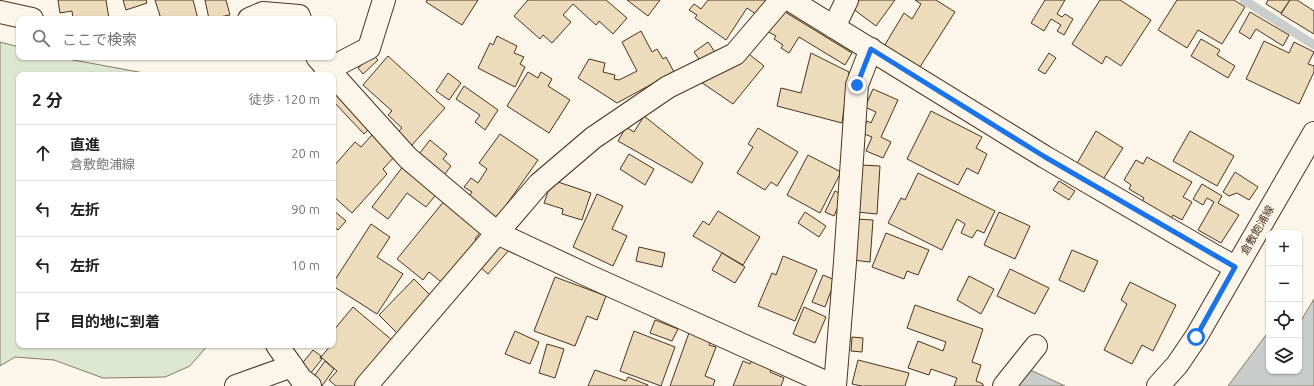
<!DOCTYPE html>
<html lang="ja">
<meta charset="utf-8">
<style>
body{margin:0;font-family:Ubuntu,"Noto Sans JP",sans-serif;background:#f6f6f6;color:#222}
.controls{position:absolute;right:12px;bottom:12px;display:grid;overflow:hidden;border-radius:8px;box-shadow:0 1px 3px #0004}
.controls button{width:36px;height:36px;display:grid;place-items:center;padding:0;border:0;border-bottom:1px solid #e0e0e0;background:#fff;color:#222;font:20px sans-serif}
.stop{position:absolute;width:12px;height:12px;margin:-9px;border:3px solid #1a73e8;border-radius:50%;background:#fff}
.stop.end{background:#1a73e8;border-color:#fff;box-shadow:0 1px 4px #0008}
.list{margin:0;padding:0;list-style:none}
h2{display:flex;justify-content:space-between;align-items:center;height:52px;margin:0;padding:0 16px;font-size:17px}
h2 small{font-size:13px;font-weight:400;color:#767676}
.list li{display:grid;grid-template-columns:26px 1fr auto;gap:12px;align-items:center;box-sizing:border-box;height:56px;padding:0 16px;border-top:1px solid #e0e0e0}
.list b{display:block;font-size:15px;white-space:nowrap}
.list p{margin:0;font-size:13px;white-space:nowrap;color:#767676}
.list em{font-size:13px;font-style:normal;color:#767676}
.icon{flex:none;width:22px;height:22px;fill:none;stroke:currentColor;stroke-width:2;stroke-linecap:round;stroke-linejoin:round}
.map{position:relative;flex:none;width:1314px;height:386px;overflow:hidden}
.search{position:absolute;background:#fff;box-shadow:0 1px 3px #0004;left:16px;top:16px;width:320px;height:44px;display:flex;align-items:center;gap:10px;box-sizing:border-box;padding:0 14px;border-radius:8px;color:#767676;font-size:15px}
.panel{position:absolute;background:#fff;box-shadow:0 1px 3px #0004;left:16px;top:72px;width:320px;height:276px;border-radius:8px}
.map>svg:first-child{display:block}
.green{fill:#dce7d0;stroke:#887966}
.water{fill:#c9cecd;stroke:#887966}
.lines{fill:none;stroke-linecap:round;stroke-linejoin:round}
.stream{stroke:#c9cecd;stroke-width:9}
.building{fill:#ecdcbc;stroke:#4a3520}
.minor-casing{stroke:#4a3520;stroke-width:24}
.primary-casing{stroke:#4a3520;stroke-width:24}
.minor{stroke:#fbf6e9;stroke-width:22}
.primary{stroke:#fbf6e9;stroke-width:22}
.route{stroke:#1a73e8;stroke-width:5}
.labels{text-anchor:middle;stroke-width:3;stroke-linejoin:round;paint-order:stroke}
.street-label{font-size:11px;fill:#4a3520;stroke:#fbf6e9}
</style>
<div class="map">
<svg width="1314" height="386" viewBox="0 0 1314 386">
<rect width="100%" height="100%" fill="#fbf6e9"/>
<path class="green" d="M0,42L19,47V57H57L155,75H19V345H208L190,366L165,377L103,378L54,360L15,357L0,366Z"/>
<g class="water">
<path d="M1314,299V386H1228L1269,331V371H1299V324Z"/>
<path d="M1026,368L1065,386H1012Z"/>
</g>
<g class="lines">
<path class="stream" d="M1244,0L1314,45"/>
</g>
<g class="building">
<path d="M58,0H106L109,19H73L72,11L60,13Z"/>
<path d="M123,0H146L147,3L126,10Z"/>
<path d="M155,0H193L198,19H161Z"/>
<path d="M205,0H226L230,15L209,19Z"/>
<path d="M427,0H478L462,25L426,2Z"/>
<path d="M528,0H606L627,18L613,34L599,21L596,25L573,4L563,15L571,22L552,43L543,35L540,39L514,16Z"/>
<path d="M627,0H660L648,16Z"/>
<path d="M708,0H767L757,15L747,8L726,40L695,18L697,15L689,10L694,4L701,9Z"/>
<path d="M859,0H895L876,26L852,8Z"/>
<path d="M915,0H936L955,12L918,70L883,48L904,13L912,19L921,4Z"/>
<path d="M1045,0H1065L1057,14L1062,17L1065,14L1073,19L1064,35L1057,31L1061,25L1051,19L1044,31L1031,23Z"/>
<path d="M1100,0H1120L1151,20L1121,66L1106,56L1102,64L1072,44Z"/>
<path d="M1177,0H1234L1245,7L1222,44L1198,30L1187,48L1158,30Z"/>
<path d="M1268,0H1290L1281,13L1266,4Z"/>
<path d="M1290,0H1297L1314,11V34L1281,14Z"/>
<path d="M780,9L852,53L845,65L799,37L789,53L781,48L783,45L774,39L776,36L767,31Z"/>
<path d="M1250,12L1289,35L1283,46L1256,29L1250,39L1239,32Z"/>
<path d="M641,31L652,52L657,49L663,59L666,57L674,72L617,103L578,78L589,59L605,63L603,72L615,75L614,79L619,80L637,71L622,42Z"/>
<path d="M497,36L517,46L514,53L524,57L520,64L525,67L515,87L478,68L490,43L493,45Z"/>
<path d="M1201,39L1220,50L1217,55L1235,66L1228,78L1191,56Z"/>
<path d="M1264,41L1289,53L1294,42L1314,52L1308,64L1314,66V72L1299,104L1246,79Z"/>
<path d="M708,42L717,55L703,65L694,52Z"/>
<path d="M745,51L764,66L733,104L701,82Z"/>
<path d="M811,53L849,72L842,123L777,106L781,88L801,93Z"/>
<path d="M1049,53L1056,58L1045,74L1038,70Z"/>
<path d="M373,55L378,60L363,74L358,68Z"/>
<path d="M388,56L445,108L412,145L398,132L402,128L388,115L392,111L363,85Z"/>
<path d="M528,72L538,78L541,72L552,79L548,86L570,100L549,133L507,106Z"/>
<path d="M448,73L461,83L449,100L436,91Z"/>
<path d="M333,84L372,126L364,134L333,101Z"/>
<path d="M464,86L498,110L485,130L475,122L480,115L456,99Z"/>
<path d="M873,89L898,100L881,137L891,142L883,158L866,151L872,137L862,133L867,121L871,123L876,112L865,107Z"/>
<path d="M931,111L982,137L976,148L987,154L978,174L967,168L958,185L907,159Z"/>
<path d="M644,116L703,163L692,183L618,141L626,127L634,132Z"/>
<path d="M758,128L798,152L777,186L771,182L765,190L737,173L753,147L748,144Z"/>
<path d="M1096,131L1123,148L1102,181L1076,165Z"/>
<path d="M1190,131L1234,156L1217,186L1173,161Z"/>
<path d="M500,134L538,160L497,218L468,198L472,192L464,187L471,178L478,183L487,169L479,163Z"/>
<path d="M372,135L395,156L383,169L387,174L352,213L333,196V167L355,142L361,147Z"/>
<path d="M430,140L447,154L443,159L451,166L444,175L419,154Z"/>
<path d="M629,154L654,169L645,185L620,169Z"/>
<path d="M808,155L841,172L820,213L787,195Z"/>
<path d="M1147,157L1192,182L1183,197L1192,202L1182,220L1173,215L1170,221L1141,204L1144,198L1129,189L1131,185L1124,180L1136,160L1143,164Z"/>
<path d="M404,165L438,192L426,207L407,193L388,219L372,207Z"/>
<path d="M861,165L880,166L877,214L857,212Z"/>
<path d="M1235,172L1258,187L1249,200L1237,193L1229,196L1223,192Z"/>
<path d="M918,173L995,211L984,233L977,230L972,238L961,233L965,224L957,219L942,250L888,223L901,198L905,200Z"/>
<path d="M552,180L591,193L582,220L562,214L563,209L544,203Z"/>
<path d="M1059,181L1075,191L1069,200L1053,190Z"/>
<path d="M1202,184L1222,196L1218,203L1239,215L1221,243L1198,230L1214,202L1207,198L1203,205L1193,199Z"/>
<path d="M835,191L843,195L834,216L825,212Z"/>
<path d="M597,194L623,206L612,229L627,236L613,266L573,247Z"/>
<path d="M445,200L482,230L475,239L479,242L445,285L429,272L423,280L397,259Z"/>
<path d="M333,210L346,221L338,230L333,226Z"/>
<path d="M718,211L760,237L743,265L693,236L703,221L709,225Z"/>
<path d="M805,212L826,226L819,237L798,223Z"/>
<path d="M999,212L1030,226L1015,259L984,245Z"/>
<path d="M856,219L873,220L870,262L852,260Z"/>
<path d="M371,224L390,237L377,257L403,274L377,314L333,286V283Z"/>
<path d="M886,233L929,250L918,275L907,271L904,279L872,267Z"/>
<path d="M500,241L510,249L488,274L479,266Z"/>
<path d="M639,247L665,253L662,267L636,261Z"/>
<path d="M1072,250L1098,261L1084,292L1059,280Z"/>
<path d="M722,253L745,267L735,283L712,270Z"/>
<path d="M783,256L817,270L795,321L758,306L772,273L776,275Z"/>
<path d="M1010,269L1049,288L1035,314L997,296Z"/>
<path d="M823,275L835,280L825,307L812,302Z"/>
<path d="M969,276L994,289L981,314L957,300Z"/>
<path d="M555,277L606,296L597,320L587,316L575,346L534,331Z"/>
<path d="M414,279L432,297L397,333L379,315Z"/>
<path d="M1130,282L1176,305L1153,351L1142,345L1132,364L1104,350L1127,304L1121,300Z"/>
<path d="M915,305L983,329L972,362L981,365L976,381L983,384V386H954L957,378L931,369L929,375L908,368L918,341L943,351L946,342L907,328Z"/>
<path d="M353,307L393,341L355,386H336L329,380L337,371L321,357L331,345H333V331Z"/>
<path d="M804,307L826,317L815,343L793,334Z"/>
<path d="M655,320L678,329L672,341L650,333Z"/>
<path d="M690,330L711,338L709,345L716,347L705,376L715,380L713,386H670Z"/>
<path d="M515,331L539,342L530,364L505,354Z"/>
<path d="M634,331L675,347L661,386L620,371Z"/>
<path d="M852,337L863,338L862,352L851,351Z"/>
<path d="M547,344L564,349L555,378L539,373Z"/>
<path d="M313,350L321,356L320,358L322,359L310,374L300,366Z"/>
<path d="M753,357L773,365L770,372L784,378L781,386H733L743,361L750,364Z"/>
<path d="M858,360L909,373L905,386H862L852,384Z"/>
<path d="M325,361L334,369L322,386L312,379Z"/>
<path d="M595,370L626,381L628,377L648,385V386H588Z"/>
</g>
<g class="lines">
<g class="minor-casing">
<g id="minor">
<path d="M790,0L1045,157L1215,256L1235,267"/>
<path d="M0,12L32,19"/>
<path d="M249,19L263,13L299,16L300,19"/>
<path d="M834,27L847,0"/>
<path d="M317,57L408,158L497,233L589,276L834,386"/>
<path d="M325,75L329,69L369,48L384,0"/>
<path d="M277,345L301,379L310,386"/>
<path d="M236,386L292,366"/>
<path d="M366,386L539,184L593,138L668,87L735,54L781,0"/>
<path d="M835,386L845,262L857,85L871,49"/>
<path d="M1004,386L1036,346"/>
</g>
</g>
<g class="primary-casing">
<path id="primary" d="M1158,386L1177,365L1196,337L1314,133"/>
</g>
<use href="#minor" class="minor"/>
<use href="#primary" class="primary"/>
</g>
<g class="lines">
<path class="route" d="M857,85L871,49L1045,157L1235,267L1196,337"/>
</g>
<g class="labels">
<g class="street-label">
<text transform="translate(1257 230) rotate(-60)" y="4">倉敷飽浦線</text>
</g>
</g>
</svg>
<div class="controls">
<button>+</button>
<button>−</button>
<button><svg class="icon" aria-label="locate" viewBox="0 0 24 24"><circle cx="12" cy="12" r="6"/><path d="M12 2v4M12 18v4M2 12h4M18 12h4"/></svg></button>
<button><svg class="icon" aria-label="layers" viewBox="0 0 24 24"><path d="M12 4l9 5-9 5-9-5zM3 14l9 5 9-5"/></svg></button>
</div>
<div class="stop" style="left:1196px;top:337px"></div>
<div class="stop end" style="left:857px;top:85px"></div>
<div class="search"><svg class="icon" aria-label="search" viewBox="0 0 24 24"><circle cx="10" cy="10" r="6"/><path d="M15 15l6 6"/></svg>ここで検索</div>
<section class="panel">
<h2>2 分<small>徒歩 · 120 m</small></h2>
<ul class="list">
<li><svg class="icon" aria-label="ahead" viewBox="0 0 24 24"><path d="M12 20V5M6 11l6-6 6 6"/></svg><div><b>直進</b><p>倉敷飽浦線</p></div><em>20 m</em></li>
<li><svg class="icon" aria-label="left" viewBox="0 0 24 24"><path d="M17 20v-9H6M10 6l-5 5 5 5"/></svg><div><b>左折</b></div><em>90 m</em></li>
<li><svg class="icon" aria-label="left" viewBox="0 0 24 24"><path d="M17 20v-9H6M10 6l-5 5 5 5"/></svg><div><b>左折</b></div><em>10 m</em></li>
<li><svg class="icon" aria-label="arrive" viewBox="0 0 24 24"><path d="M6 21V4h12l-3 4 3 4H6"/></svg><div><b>目的地に到着</b></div></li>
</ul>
</section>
</div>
